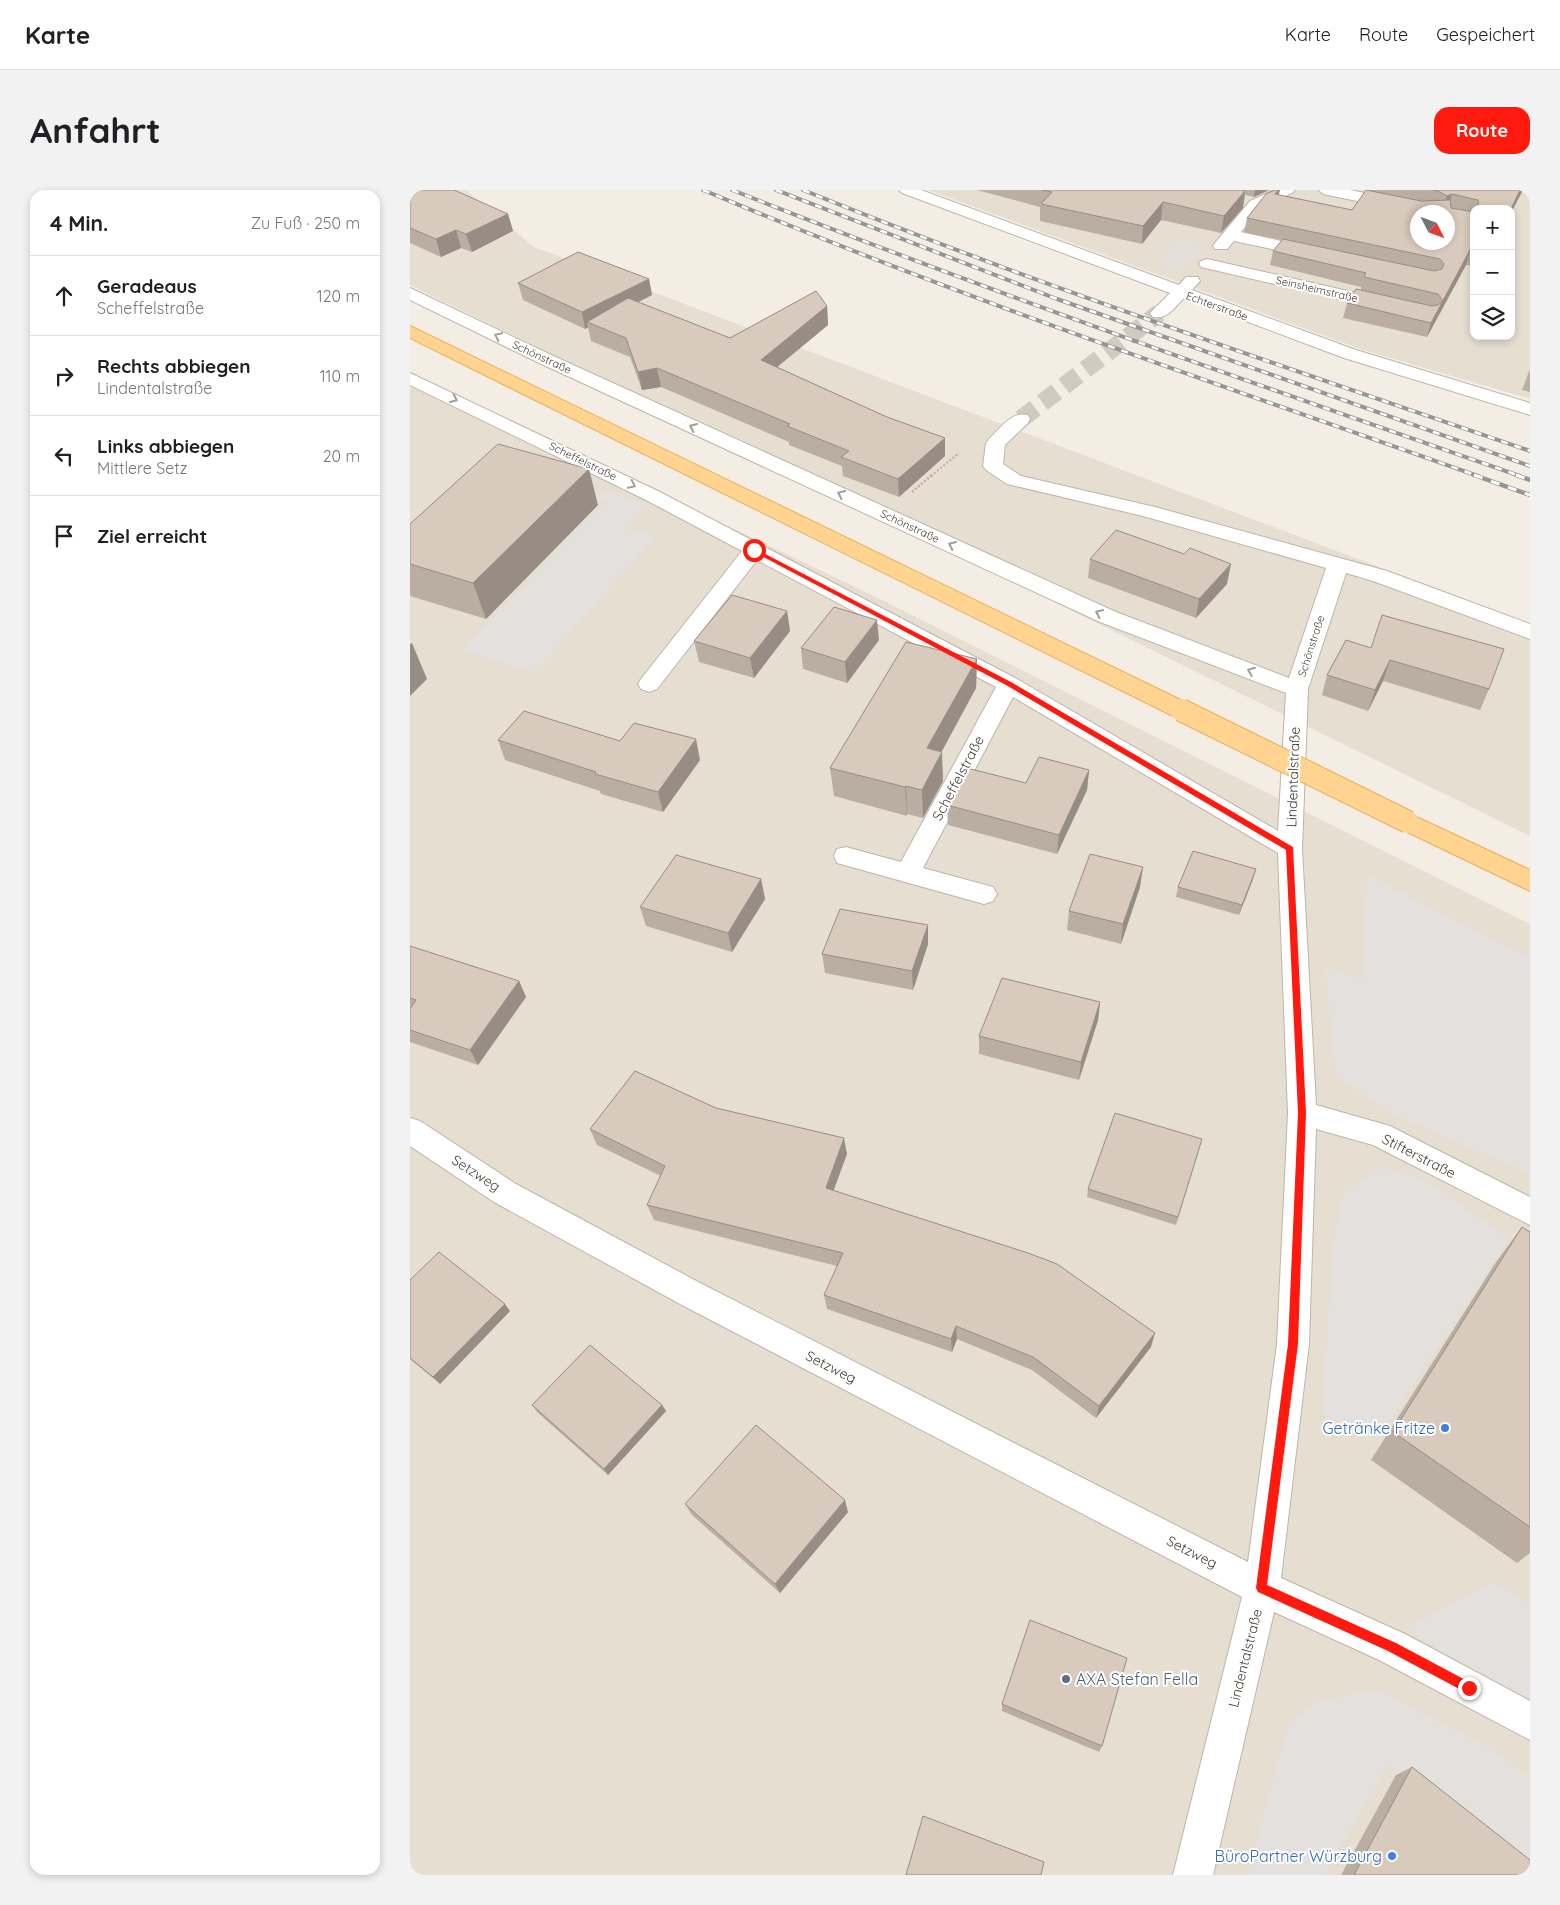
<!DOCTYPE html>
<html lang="de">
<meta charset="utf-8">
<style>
body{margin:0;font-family:Quicksand,sans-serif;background:#f2f2f2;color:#202124}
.controls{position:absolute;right:15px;top:15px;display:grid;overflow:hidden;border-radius:10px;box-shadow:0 2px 8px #0003}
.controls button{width:45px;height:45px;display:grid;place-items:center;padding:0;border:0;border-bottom:1px solid #e0e0e0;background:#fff;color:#202124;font:25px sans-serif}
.compass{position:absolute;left:1000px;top:15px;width:45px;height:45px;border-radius:50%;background:#fff;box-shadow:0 2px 8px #0003;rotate:132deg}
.stop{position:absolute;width:15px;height:15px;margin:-11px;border:4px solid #ff190f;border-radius:50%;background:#fff}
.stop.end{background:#ff190f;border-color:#fff;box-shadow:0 1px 5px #0008}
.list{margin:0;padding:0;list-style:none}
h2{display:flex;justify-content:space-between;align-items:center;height:65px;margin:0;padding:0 20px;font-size:21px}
h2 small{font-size:16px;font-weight:400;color:#757577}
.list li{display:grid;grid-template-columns:32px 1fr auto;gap:15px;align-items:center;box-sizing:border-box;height:80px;padding:0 20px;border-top:1px solid #e0e0e0}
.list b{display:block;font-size:19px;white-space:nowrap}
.list p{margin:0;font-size:16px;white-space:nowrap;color:#757577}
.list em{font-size:16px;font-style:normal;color:#757577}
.icon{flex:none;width:28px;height:28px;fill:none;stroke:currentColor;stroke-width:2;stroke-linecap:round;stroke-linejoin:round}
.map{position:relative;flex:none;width:1120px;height:1685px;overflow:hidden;border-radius:15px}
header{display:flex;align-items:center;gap:30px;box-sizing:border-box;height:70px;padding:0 25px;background:#fff;border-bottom:1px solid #e0e0e0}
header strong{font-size:24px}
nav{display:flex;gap:28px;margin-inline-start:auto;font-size:18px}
.intro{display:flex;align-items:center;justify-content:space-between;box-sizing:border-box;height:120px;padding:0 30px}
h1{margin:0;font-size:35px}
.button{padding:12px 22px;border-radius:15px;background:#ff190f;color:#fff;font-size:18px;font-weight:700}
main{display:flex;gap:30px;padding:0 30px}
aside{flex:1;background:#fff;border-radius:15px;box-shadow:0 2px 8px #0003}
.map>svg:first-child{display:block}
.residential{fill:#e7ded2;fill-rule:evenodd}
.industrial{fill:#e5dfd9}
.parking{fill:#e3e0dd}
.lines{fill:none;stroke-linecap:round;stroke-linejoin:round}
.minor-tunnel{stroke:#d0cac1;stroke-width:18;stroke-dasharray:18 9;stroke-linecap:butt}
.minor-casing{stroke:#bfb4a7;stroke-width:2}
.major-casing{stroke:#e9af5c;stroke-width:2}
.path-far1{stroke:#c1ae97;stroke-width:2;stroke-dasharray:2 2;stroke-linecap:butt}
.path{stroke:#c1ae97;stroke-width:2.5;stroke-dasharray:2 2;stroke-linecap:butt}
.minor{fill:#fff;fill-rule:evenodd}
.major{fill:#ffd491;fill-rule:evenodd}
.rail-far1-casing{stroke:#959595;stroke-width:4}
.rail-casing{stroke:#959595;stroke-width:4.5}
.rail-far1{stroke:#fff;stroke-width:2.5;stroke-dasharray:7;stroke-linecap:butt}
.rail{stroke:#fff;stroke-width:3;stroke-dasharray:9;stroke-linecap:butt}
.major-bridge-casing{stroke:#e9af5c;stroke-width:24;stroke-linecap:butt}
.major-bridge{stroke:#ffd491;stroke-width:22}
.wall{fill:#baaea2}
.shaded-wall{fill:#978d84}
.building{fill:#d8cabc;stroke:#978d84;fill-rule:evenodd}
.oneway{stroke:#a29e9a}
.route{fill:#ff190f}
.shop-dot{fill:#3f7fe0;stroke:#fff;stroke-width:2}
.service-dot{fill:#5c6f8a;stroke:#fff;stroke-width:2}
.labels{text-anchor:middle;stroke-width:4;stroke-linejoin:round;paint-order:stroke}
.far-street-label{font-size:11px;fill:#463d34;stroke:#fff}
.street-label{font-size:14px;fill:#463d34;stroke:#fff}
.near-shop-label{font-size:16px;fill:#366cbe;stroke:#fff;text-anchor:end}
.near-service-label{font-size:16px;fill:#4e5e75;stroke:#fff;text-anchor:start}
</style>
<header>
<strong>Karte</strong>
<nav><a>Karte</a><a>Route</a><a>Gespeichert</a></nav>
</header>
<div class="intro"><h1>Anfahrt</h1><a class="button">Route</a></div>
<main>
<aside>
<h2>4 Min.<small>Zu Fuß · 250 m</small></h2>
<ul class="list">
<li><svg class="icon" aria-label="ahead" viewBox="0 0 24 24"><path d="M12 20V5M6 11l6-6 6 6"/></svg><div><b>Geradeaus</b><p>Scheffelstraße</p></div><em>120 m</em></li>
<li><svg class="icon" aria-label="right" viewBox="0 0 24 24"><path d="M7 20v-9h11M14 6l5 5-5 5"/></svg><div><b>Rechts abbiegen</b><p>Lindentalstraße</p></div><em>110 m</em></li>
<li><svg class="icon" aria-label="left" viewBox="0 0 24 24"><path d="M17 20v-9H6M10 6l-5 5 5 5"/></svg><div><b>Links abbiegen</b><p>Mittlere Setz</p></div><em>20 m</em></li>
<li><svg class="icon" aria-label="arrive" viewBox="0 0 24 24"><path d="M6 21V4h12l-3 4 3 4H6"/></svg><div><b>Ziel erreicht</b></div></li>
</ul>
</aside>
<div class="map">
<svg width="1120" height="1685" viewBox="0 0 1120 1685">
<rect width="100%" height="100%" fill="#f3ede4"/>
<g class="residential">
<path d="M0,0H56L124,57L1048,407L1120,436V646L0,95Z"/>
<path d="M518,0H1120V209L953,160ZM1064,19H1101V146H1064ZM1008,22H1038V52H1008Z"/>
<path d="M0,185L462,405L1120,734V1685H0Z"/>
</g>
<path class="industrial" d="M767,51L794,58L775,80L747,74Z"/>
<g class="parking">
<path d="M195,302L236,313L213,338L244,347L125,482L52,460L197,311L189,308Z"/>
<path d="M957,685L1120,768V984L979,922L926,886L915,776L952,790Z"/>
<path d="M972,978L1015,990L1099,1049L972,1243L912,1225L923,1055L933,1003Z"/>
<path d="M1082,1392L1120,1414V1513L995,1439Z"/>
<path d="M968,1500L1082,1560L1120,1587V1685L978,1575L914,1685H837L879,1533L908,1511Z"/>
</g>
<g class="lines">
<path class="minor-tunnel" d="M611,229L749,123"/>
<g class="minor-casing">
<g id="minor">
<path d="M489,0H511L769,95L776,87H788L790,91L782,100L946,160L1120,213V225L934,168L774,108C765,117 757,130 743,127L740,123L760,103L492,3Z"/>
<path d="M864,0H885L882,3L852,17L831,42L910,60L912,63L910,66L904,68L824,51L817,59H805L803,56L805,53L840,11Z"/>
<path d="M909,0H940L1024,17L1030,19L1032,22L1008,23L917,5L912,3Z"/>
<path d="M797,69L977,110L983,111L986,115L983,119L977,120L791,77L789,74L791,71Z"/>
<path d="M0,98L139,164L706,422L879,488L916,378L733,326L597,294L576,280L573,276L576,253L579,249C590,239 601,221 618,225L620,229L618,233L595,255L593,274L611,286L745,317L977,381L1120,434V449L963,391L936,383L898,499L892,659L906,915L980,936L1120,1007V1035L963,955L906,939L899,1154L871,1388L995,1444L1120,1511V1550L969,1470L864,1422L803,1685H763L832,1407L270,1114L84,1012L0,956V928L10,931L106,994L292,1094L838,1372L867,1154L878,923L868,663L603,507L513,678L583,697L587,704L583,711L574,714L427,673L424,666L427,659L436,657L491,672L586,497L347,370L247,499L239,502L231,499L228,494L231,489L332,361L236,310L0,195V183L250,302L607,489L868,641L876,503L690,432L127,172L0,110Z"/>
</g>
</g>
<g class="major-casing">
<g id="major">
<path d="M0,136L779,514L782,520L779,526L771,528L763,526L0,148Z"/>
<path d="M998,623L1120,680V701L989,638L986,632L989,626Z"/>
</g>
</g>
<path class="path-far1" d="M521,286L549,263"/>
<path class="path" d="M502,302L522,285"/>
<use href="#minor" class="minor"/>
<use href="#major" class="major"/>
<g class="rail-far1-casing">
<g id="rail-far1">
<path d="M293,0C547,107 809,194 1068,286"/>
<path d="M322,0C582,103 846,194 1110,286"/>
<path d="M366,0L647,109L1120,276"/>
<path d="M393,0C632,97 876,177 1120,261"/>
</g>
</g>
<g class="rail-casing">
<g id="rail">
<path d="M1064,285L1120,305"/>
<path d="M1106,285L1120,290"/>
</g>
</g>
<use href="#rail-far1" class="rail-far1"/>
<use href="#rail" class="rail"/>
<g class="major-bridge-casing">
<path id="major-bridge" d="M771,520L998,632"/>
</g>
<use href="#major-bridge" class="major-bridge"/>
</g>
<g class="wall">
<path d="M0,0L98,24L103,41L62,62L51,58L31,67L0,53Z"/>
<path d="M567,0H859L844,7L835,5L833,18L811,43L751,30L732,54L630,31V17Z"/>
<path d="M961,0H1113L1101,19H1064V76L1056,75L1017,147L933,128L937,113L951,100V97L860,75L863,61L872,50L834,42L837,28L869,5L942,20Z"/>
<path d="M239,89L242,105L228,112L320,148L417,116L418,135L367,177L477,227L535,248V266L489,307L433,286L432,276L379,255V252L251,197L232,200L220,167L181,151L178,137L175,139L113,110L108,93Z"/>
<path d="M1120,179V202L1112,200Z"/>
<path d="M188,315L76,429L0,406V334Z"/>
<path d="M680,369L817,394L786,428L678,388Z"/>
<path d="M377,421L380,441L344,488L289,472L284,451Z"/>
<path d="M469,450L437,493L393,479L391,458Z"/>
<path d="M936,450L1079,499L1070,520L973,491L958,521L912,505L917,485Z"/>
<path d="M567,469L566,498L531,562L533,591L513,628L497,624V626L424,606L420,578Z"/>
<path d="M88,550L210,551L290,570L253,622L191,604L190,601L95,570Z"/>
<path d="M679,580L677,600L647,664L538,635L537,615L616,593Z"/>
<path d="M351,689L355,709L322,762L236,736L230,717Z"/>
<path d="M843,689L829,725L766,707L768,697Z"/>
<path d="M730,697L711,754L657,740L659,721Z"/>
<path d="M518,754L503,800L415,783L412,764Z"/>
<path d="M0,756L109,791L116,807L68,875L0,852Z"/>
<path d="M690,812L688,830L669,890L569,864V846Z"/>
<path d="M306,918L437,964L423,1000L741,1157L686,1228L622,1180L547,1149L542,1162L417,1119L414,1105L427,1076L244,1030L237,1015L251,986L187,955L180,939Z"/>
<path d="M792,949L766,1035L677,1007L678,999Z"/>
<path d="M1112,1037L1120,1042V1363L1107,1373L961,1270L1086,1072Z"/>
<path d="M0,1090L100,1121L30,1194L0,1169Z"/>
<path d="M122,1215H252L256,1221L198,1285L127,1222Z"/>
<path d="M275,1314L438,1322L370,1403L282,1325Z"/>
<path d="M592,1514L692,1556L689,1562L592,1521Z"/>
<path d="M1002,1577L1120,1685H931L986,1585Z"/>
</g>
<g class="shaded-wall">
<path d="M845,0H859L844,7Z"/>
<path d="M868,0H870L867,12L865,4Z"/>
<path d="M1110,0H1113L1101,23V19Z"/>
<path d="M835,1L833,18L811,43L814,26Z"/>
<path d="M1042,4L1038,18L1033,20L1037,6Z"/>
<path d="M753,12L751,30L732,54L733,36Z"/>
<path d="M98,24L103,41L62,62L56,44Z"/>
<path d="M46,40L51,58L31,67L26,49Z"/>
<path d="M1060,60L1056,75L1017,147L1021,133Z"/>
<path d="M239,89L242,105L183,135L177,132L178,137L175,139L172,122Z"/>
<path d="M417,116L418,135L354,188L351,170Z"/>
<path d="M247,178L251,197L232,200L228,182Z"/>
<path d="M535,248V266L489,307L488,289Z"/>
<path d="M179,279L188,315L76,429L63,393Z"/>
<path d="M821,374L817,394L786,428L789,409Z"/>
<path d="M377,421L380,441L344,488L340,468Z"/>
<path d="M467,430L469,450L437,493L435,472Z"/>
<path d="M2,453L17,489L0,506V454Z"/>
<path d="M567,469L566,498L518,587L517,558Z"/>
<path d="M980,470L973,491L958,521L965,500Z"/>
<path d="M286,549L290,570L253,622L248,602Z"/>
<path d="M532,562L533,591L513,628L512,600Z"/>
<path d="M679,580L677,600L647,664L649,645Z"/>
<path d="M496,596L497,624V626L495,597Z"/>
<path d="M733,677L730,697L711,754L713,734Z"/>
<path d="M846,679L843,689L829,725L832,715Z"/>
<path d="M351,689L355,709L322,762L318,743Z"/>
<path d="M518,735V754L503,800L502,781Z"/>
<path d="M109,791L116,807L68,875L60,860Z"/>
<path d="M690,812L688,830L669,890L671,872Z"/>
<path d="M434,948L437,964L419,1013L416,998Z"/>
<path d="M95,1114L100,1121L30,1194L23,1187Z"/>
<path d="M546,1136L547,1149L542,1162L541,1149Z"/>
<path d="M745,1143L741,1157L686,1228L689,1216Z"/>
<path d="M252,1215L256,1221L198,1285L194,1279Z"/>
<path d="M435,1310L438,1322L370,1403L365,1394Z"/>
</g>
<g class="building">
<path d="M0,0H44L98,24L56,44L46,40L26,49L0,38Z"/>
<path d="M632,0H831L835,1L814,26L753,12L733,36L631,14L642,2Z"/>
<path d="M865,0H868L865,4L942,20L956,0L1011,11L1040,10L1041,18L1064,22V61L1060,60L1021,133L937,113L946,99L1022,116L1028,115L1033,111L1028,104L954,87L956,83L863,61L873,49L1024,81L1032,79L1034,74L1030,69L837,28L856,4ZM1008,22H1038V52H1008Z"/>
<path d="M1023,0H1110L1101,19H1069L1068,10L1042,4L1037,6L1028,1Z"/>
<path d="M168,62L239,89L172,122L108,93Z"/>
<path d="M406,101L417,116L351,170L477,227L535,248L488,289L431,267L439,261L377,236L380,234L247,178L228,182L216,148L177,132L218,108L320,148Z"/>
<path d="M88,254L179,279L63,393L0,374V334Z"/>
<path d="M706,340L774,364L780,358L821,374L789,409L680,369Z"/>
<path d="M322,405L377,421L340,468L284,451Z"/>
<path d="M424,417L467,430L435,472L391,458Z"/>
<path d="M972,425L1094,459L1079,499L980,470L965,500L917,485L936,450L961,458Z"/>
<path d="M496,452L567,469L517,558L532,562L512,600L496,596L495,597L420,578Z"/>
<path d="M114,521L210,551L224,533L286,549L248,602L185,584L186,582L88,550Z"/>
<path d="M629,567L679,580L649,645L537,615L557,578L616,593Z"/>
<path d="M783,661L846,679L832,715L768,697Z"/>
<path d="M680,664L733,677L713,734L659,721Z"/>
<path d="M266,665L351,689L318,743L230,717Z"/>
<path d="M430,719L518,735L502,781L412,764Z"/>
<path d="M0,756L109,791L60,860L0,840V819L6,810L0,808Z"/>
<path d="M592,788L690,812L671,872L569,846Z"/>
<path d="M225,881L306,918L434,948L416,998L618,1063L647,1074L745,1143L689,1216L623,1167L546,1136L541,1149L414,1105L433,1063L237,1015L255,976L180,939Z"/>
<path d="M705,923L792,949L768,1027L678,999Z"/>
<path d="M1112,1037L1120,1042V1337L983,1242Z"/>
<path d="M29,1062L95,1114L23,1187L0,1168V1090Z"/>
<path d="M180,1155L252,1215L194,1279L122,1215Z"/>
<path d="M346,1235L435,1310L365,1394L275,1314Z"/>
<path d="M620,1430L717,1468L692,1556L592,1514Z"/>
<path d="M1002,1577L1120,1670V1685H944Z"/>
<path d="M513,1626L634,1672L631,1685H496Z"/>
</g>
<defs><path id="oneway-chevron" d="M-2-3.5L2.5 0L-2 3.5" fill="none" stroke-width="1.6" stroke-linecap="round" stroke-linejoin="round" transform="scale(1.25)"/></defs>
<g class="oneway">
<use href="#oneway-chevron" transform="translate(88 146) rotate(-154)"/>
<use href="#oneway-chevron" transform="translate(44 209) rotate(25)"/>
<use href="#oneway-chevron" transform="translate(283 237) rotate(-155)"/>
<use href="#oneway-chevron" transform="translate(222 295) rotate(26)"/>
<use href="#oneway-chevron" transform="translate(431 304) rotate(-155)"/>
<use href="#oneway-chevron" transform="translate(542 355) rotate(-155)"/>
<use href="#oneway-chevron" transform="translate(689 423) rotate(-155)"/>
<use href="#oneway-chevron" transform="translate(841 481) rotate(-159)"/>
</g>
<path class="route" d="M344,358L601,492L883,657L896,923L888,1154L857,1395L986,1453L1063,1494L1065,1498L1063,1502L1059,1503L1055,1502L978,1461L848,1402L846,1398L878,1154L888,923L876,660L596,495L342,361Z"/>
<g class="shop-dot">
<circle cx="1035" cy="1238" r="5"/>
<circle cx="982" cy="1666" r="5"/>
</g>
<circle class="service-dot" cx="656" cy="1489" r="5"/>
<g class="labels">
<g class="far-street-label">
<text transform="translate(907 99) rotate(13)" y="4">Seinsheimstraße</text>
<text transform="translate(807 116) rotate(20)" y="4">Echterstraße</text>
<text transform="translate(132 167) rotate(25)" y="4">Schönstraße</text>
<text transform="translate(173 271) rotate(26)" y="4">Scheffelstraße</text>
<text transform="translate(500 336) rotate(25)" y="4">Schönstraße</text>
<text transform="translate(901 456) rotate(-72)" y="4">Schönstraße</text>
</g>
<g class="street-label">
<text transform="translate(883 587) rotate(-88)" y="5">Lindentalstraße</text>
<text transform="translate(548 588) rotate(-62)" y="5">Scheffelstraße</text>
<text transform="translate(1009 966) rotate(27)" y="5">Stifterstraße</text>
<text transform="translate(66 983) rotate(33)" y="5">Setzweg</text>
<text transform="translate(421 1177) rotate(27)" y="5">Setzweg</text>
<text transform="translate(782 1362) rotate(27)" y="5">Setzweg</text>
<text transform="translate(835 1468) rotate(-76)" y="5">Lindentalstraße</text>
</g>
<g class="near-shop-label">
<text x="1025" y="1244">Getränke Fritze</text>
<text x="972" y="1672">BüroPartner Würzburg</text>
</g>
<g class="near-service-label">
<text x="666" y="1495">AXA Stefan Fella</text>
</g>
</g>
</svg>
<div class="controls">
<button>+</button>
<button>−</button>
<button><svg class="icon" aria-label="layers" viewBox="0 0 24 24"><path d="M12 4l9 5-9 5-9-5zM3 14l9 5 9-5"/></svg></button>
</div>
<svg class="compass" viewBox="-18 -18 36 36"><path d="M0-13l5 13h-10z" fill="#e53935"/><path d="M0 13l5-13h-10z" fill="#757577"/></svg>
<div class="stop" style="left:344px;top:360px"></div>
<div class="stop end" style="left:1059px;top:1498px"></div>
</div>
</main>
